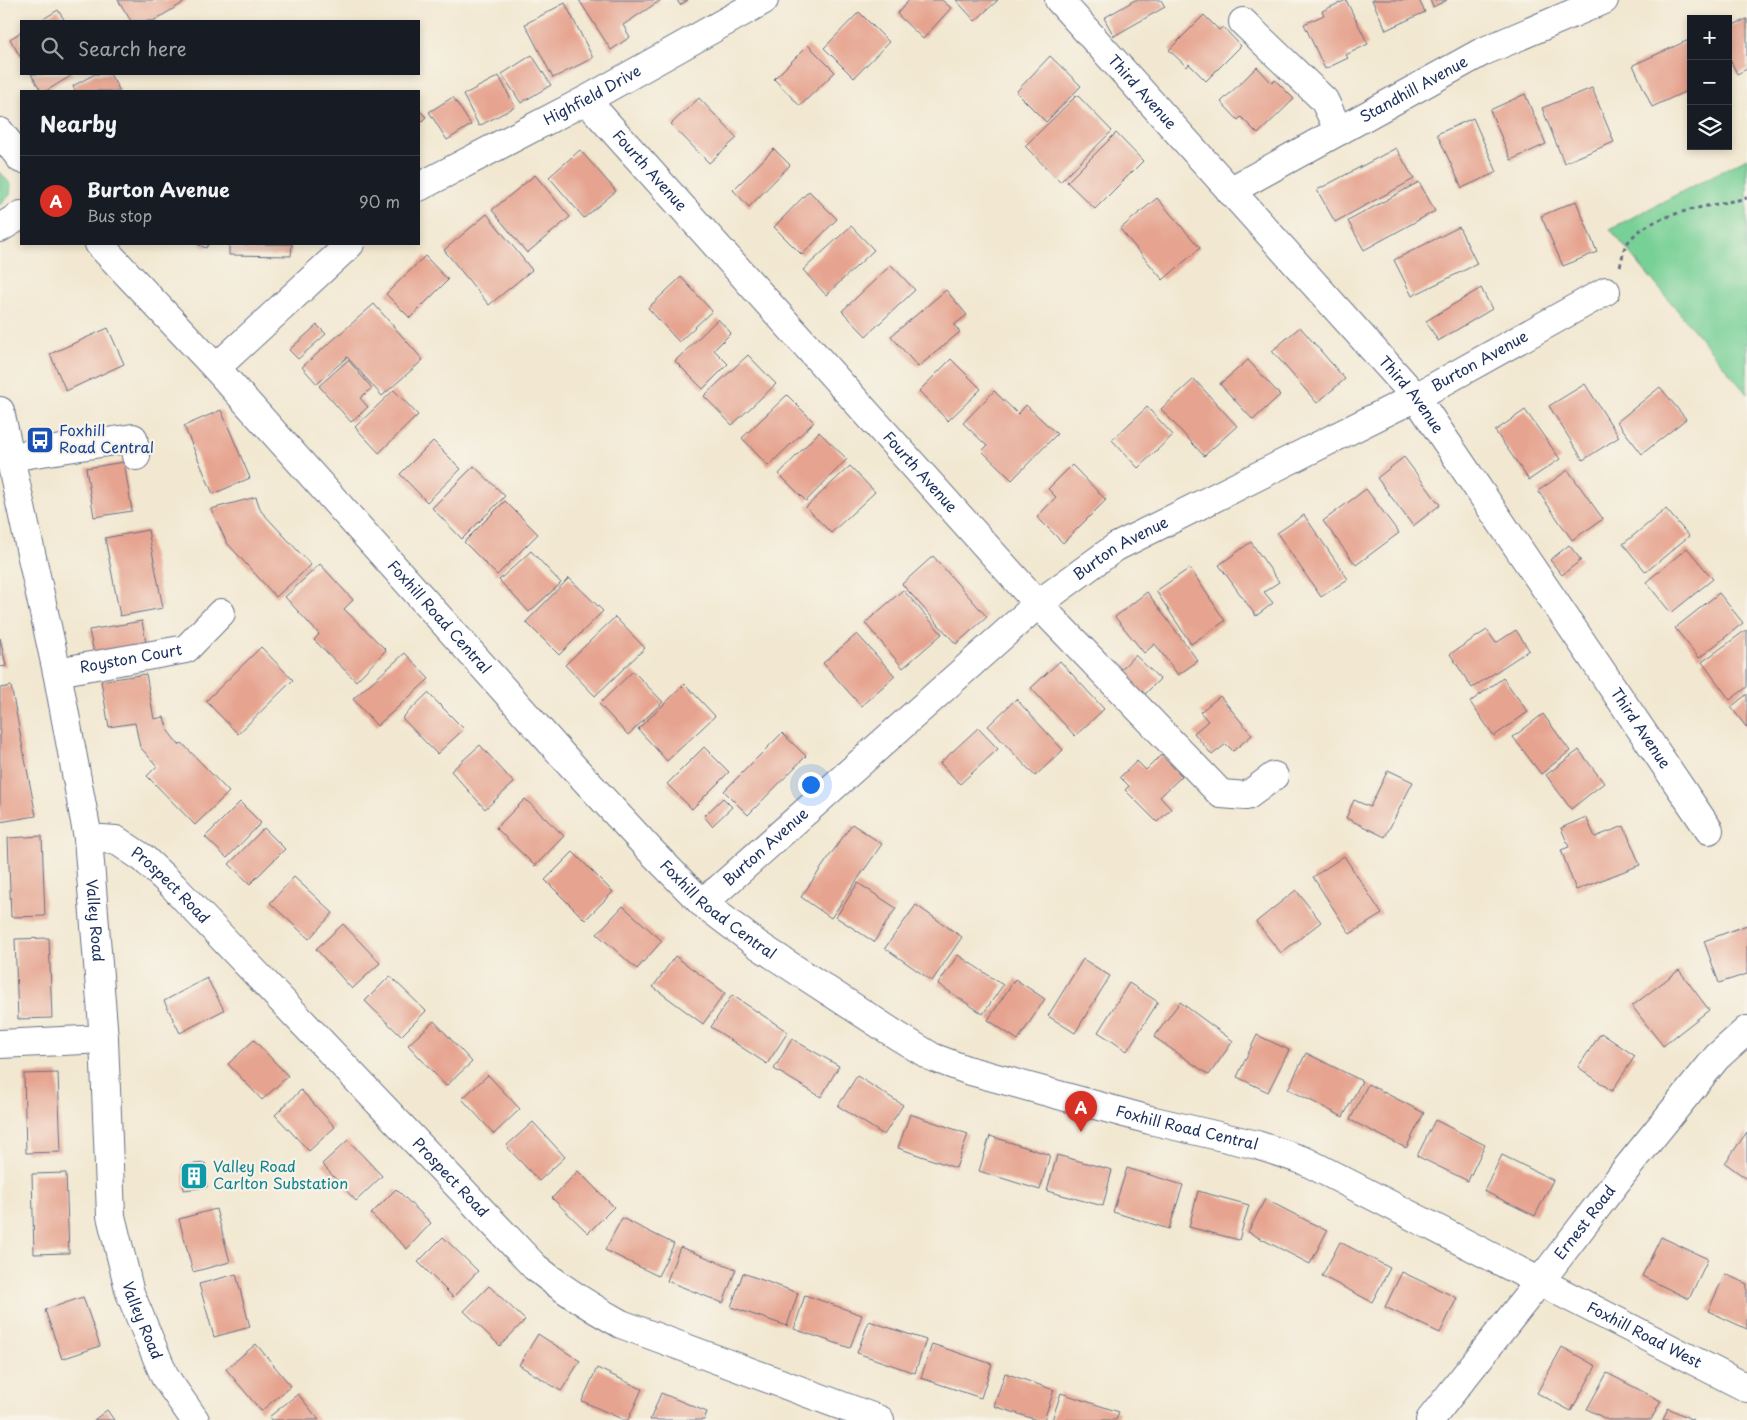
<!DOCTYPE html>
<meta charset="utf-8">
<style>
body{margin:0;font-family:"Playpen Sans",sans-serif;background:#242831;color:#f1f3f6}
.controls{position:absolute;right:15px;top:15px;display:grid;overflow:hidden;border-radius:0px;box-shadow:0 2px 8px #0003}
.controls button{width:45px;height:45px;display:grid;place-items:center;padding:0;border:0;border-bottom:1px solid #363941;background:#171b24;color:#f1f3f6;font:25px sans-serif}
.you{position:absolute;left:810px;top:784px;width:18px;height:18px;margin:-12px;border:4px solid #fff;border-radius:50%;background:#1a73e8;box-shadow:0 0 0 8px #1a73e833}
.badge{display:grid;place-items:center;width:32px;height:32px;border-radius:50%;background:#d93025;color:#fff;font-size:16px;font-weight:700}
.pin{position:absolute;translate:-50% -41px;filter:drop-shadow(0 1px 2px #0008)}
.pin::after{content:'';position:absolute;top:26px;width:18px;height:15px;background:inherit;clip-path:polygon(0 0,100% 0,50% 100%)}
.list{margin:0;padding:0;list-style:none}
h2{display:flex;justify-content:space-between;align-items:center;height:65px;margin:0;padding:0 20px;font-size:21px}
h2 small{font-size:16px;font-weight:400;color:#9ea1a6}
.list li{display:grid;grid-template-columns:32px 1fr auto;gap:15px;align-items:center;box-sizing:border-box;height:90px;padding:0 20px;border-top:1px solid #363941}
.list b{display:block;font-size:19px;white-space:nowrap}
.list p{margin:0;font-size:16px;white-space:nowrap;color:#9ea1a6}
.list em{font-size:16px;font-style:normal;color:#9ea1a6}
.icon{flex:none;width:28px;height:28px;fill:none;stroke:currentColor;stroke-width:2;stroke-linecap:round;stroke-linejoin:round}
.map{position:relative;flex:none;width:1747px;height:1420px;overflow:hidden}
.search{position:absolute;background:#171b24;box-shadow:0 2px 8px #0003;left:20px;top:20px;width:400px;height:55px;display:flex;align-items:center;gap:12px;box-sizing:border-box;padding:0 18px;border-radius:0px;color:#9ea1a6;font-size:19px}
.panel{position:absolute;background:#171b24;box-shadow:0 2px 8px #0003;left:20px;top:90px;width:400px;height:155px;border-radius:0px}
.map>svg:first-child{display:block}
.green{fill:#77d095;stroke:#49807a}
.building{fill:#e6a490}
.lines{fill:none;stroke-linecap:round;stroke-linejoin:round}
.minor-casing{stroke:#667086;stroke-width:30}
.path{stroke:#667086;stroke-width:3;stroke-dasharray:4 4;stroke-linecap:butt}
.minor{stroke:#fff;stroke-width:28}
.labels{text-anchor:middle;stroke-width:4.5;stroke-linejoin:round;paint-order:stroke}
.street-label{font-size:15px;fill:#1b2f5e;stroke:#f7f3e8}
.transit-label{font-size:15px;fill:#164399;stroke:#f7f3e8;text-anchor:start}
.culture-label{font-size:15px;fill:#0d838f;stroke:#f7f3e8;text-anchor:start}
</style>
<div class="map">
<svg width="1747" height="1420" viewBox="0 0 1747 1420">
<rect width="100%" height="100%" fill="#f7f3e8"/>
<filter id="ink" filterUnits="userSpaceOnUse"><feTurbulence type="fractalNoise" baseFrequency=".02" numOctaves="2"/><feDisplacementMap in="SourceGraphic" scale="10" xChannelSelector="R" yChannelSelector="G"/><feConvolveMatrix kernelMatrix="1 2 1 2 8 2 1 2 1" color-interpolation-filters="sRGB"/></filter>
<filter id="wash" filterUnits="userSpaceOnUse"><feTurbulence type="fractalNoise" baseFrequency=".0096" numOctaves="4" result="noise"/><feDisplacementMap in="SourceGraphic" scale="20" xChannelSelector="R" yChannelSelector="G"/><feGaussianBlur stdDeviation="1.12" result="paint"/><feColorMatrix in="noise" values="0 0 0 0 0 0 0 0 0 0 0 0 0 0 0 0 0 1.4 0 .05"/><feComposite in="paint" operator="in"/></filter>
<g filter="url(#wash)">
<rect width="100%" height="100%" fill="#f2e8d1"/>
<g class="green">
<path d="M1747,158V394L1610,229Z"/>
<path d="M0,172L11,185L10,195L0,205Z"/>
</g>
<g id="blocks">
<g class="building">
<path d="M118,0H188L153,21H131Z"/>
<path d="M579,0H661L623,25L630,37L611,50Z"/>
<path d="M677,0H688L680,5Z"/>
<path d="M909,0H942L951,8L923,39L897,14Z"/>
<path d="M956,0H998L975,21Z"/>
<path d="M1135,0H1161L1165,7L1114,36L1104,18Z"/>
<path d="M1346,0L1368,44L1346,55L1348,58L1325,69L1304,24L1324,15L1322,11Z"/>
<path d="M1372,0H1419L1425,12L1386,30Z"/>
<path d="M1430,0H1447L1433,7Z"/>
<path d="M565,3L593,58L553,78L525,24Z"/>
<path d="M58,10L65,21H40Z"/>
<path d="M859,12L889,42L854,78L824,48Z"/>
<path d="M1204,15L1219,30L1223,27L1241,46L1206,81L1189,64L1187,67L1169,50Z"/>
<path d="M1747,19V69L1737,74L1728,55V27Z"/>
<path d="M21,32V58L10,39Z"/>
<path d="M1691,39V89L1652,107L1633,65Z"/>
<path d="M808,45L835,72L800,106L774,79Z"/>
<path d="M532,55L551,85L521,103L502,74Z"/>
<path d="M1050,56L1081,86L1046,122L1016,92Z"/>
<path d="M1257,67L1272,83L1275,80L1294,99L1258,134L1241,117L1238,120L1221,102Z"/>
<path d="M31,74H74L46,91H41Z"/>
<path d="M95,74H110L120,91H75L73,86Z"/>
<path d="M499,76L515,107L479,126L463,95Z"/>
<path d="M1592,88L1614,142L1564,163L1542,108Z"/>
<path d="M1525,94L1546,144L1511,160L1490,110Z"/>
<path d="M1077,95L1112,131L1060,182L1025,146Z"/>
<path d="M453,97L471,125L447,140L429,112Z"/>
<path d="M699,98L737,138L709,163L671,124Z"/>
<path d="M419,110L426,117L419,124Z"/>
<path d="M1473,118L1497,172L1462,188L1437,134Z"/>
<path d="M1116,133L1143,161L1095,209L1067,182Z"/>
<path d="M1396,148L1414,179L1335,222L1317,190Z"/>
<path d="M774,149L790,165L749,207L733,190Z"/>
<path d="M580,150L616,191L584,218L549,177Z"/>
<path d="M535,175L570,217L527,253L492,210Z"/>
<path d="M1419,182L1435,211L1364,250L1348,221Z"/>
<path d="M809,191L837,219L802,255L774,227Z"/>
<path d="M1157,198L1200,248L1163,280L1120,229Z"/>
<path d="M1576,201L1597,252L1563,266L1541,216Z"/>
<path d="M487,214L532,270L489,305L444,250Z"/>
<path d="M851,226L874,250L826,295L803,270Z"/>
<path d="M1459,227L1477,264L1412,296L1394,260Z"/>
<path d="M197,244H209L206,248Z"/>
<path d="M229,244H292L291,256L229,255Z"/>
<path d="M425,256L448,280L410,318L386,294Z"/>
<path d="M891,265L915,290L866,336L842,311Z"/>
<path d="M681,277L712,311L679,342L648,308Z"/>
<path d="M1481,288L1492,309L1438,341L1426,321Z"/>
<path d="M946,290L967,315L954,325L960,332L918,367L891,336Z"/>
<path d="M374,304L423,360L382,396L347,357L317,384L302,367Z"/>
<path d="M718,319L731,333L714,350L728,364L703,389L675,361Z"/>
<path d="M317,325L326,334L298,359L289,350Z"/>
<path d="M1300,327L1345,379L1317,403L1272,351Z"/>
<path d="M108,328L124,364L66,391L50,354Z"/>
<path d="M748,355L776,384L732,425L704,396Z"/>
<path d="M951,359L981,389L948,421L919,391Z"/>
<path d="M348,360L372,388L360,398L368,407L351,422L319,386Z"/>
<path d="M1248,360L1280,395L1253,420L1220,384Z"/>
<path d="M1194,379L1237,426L1204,456L1161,409Z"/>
<path d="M1585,384L1619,437L1583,460L1549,406Z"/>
<path d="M1660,387L1686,419L1642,454L1617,422Z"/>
<path d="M394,390L418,415L379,453L355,427Z"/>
<path d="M994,391L1018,414L1026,405L1057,434L1012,480L982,451L987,446L963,423Z"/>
<path d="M787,395L814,422L768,466L742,438Z"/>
<path d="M1147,407L1173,435L1138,468L1112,440Z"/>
<path d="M221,410L250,478L213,494L184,426Z"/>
<path d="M1525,410L1560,459L1529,480L1495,431Z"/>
<path d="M819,432L847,459L806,501L779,474Z"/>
<path d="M433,441L461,469L427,502L400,474Z"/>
<path d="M1404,457L1440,505L1413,526L1377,478Z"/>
<path d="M124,462L132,511L94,517L86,468Z"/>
<path d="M1072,465L1106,500L1063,543L1037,517L1056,497L1048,489Z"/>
<path d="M474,466L505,496L462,539L432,508Z"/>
<path d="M850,466L875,492L831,533L806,507Z"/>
<path d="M1568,470L1603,519L1572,540L1538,491Z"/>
<path d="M1366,489L1399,533L1356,565L1323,521Z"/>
<path d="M256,497L261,511L311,565L276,597L227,543L211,509Z"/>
<path d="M505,501L538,534L497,575L464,542Z"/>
<path d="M1666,509L1689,536L1646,572L1623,544Z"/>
<path d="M1304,515L1348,579L1321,597L1277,533Z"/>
<path d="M148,530L163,608L120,616L105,538Z"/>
<path d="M1251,542L1279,582L1264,592L1273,603L1256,616L1219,565Z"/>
<path d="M1569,545L1581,560L1562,575L1550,560Z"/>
<path d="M1687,548L1713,579L1671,613L1646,582Z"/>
<path d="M531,551L561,583L529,612L499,580Z"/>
<path d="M933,556L987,617L956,644L902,584Z"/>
<path d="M320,564L353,600L344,609L386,650L356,681L314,640L319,634L285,597Z"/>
<path d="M1190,568L1225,621L1191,644L1156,591Z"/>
<path d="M569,578L603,611L559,655L526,622Z"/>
<path d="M903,590L942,634L903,668L865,623Z"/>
<path d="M1147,592L1198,661L1178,675L1155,644L1144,653L1115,617Z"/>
<path d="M1719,593L1743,623L1699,658L1675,628Z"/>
<path d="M615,617L645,648L595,696L565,665Z"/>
<path d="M142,621L147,649L95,658L89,630Z"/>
<path d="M1487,630L1496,643L1516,630L1529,650L1472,688L1450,654Z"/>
<path d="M1746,630L1747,632V687L1730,700L1702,662Z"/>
<path d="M857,634L895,676L861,706L823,663Z"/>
<path d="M0,638L6,666L0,667Z"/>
<path d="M261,647L293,680L238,734L206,701Z"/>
<path d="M405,653L429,679L377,726L353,699Z"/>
<path d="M1135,655L1160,679L1144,695L1119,672Z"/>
<path d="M1060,661L1104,709L1075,736L1031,688Z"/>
<path d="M633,671L663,702L628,735L599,704Z"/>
<path d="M146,674L154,719L164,717L168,731L179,745L182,743L229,792L195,825L147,776L157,766L140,747L135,723L109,727L101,681Z"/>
<path d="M1503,678L1528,712L1494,736L1470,702Z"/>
<path d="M685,684L715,716L667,761L638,729Z"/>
<path d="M11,686L36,816L0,822V688Z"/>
<path d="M428,693L464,729L437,754L402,718Z"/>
<path d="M1747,694V728L1731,707Z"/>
<path d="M1220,696L1252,735L1233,751L1226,744L1212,755L1194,733L1208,721L1200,712Z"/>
<path d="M1016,699L1063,750L1035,776L988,726Z"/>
<path d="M1543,714L1570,751L1541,774L1513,737Z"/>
<path d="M978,728L998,749L960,784L940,763Z"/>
<path d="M782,733L806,756L748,815L724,791Z"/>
<path d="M480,745L514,783L485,809L451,771Z"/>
<path d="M704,747L729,772L692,809L667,784Z"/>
<path d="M1579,750L1604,783L1571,809L1546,775Z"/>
<path d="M1161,755L1182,776L1160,797L1171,809L1157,822L1125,790L1129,786L1120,777L1137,761L1146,770Z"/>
<path d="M1388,770L1413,782L1385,837L1346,818L1354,800L1370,807Z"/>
<path d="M723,798L732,807L712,826L704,816Z"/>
<path d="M525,799L564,836L535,866L496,828Z"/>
<path d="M240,802L261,823L227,858L205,837Z"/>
<path d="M1586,817L1595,837L1624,826L1640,865L1576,890L1561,850L1569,847L1561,828Z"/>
<path d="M852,824L882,844L831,918L801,897Z"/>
<path d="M264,828L285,849L250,884L229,864Z"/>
<path d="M42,836L45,916L11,917L8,838Z"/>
<path d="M573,852L613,892L585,920L545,880Z"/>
<path d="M1344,856L1382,914L1350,934L1313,877Z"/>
<path d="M294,877L333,913L309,939L270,903Z"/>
<path d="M858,883L896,908L874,942L836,917Z"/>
<path d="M1296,890L1321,922L1281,953L1256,922Z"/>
<path d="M916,905L962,937L932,981L885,948Z"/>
<path d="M623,906L662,941L637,969L597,934Z"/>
<path d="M343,924L380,963L352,989L316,949Z"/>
<path d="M1747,925V974L1719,983L1704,941Z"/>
<path d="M49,938L52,1018L18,1019L15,939Z"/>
<path d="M958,955L1003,985L983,1014L938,984Z"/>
<path d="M675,956L725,993L703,1024L653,987Z"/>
<path d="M1083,959L1110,976L1075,1033L1048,1016Z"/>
<path d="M1679,970L1709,1010L1663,1046L1632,1006Z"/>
<path d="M390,976L426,1011L401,1036L365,1001Z"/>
<path d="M207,978L224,1010L180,1033L164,1001Z"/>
<path d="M1015,979L1045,999L1018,1040L988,1020Z"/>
<path d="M1129,983L1158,1002L1127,1051L1098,1032Z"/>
<path d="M732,995L788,1032L767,1064L711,1027Z"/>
<path d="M1180,1002L1233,1041L1209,1075L1154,1037Z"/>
<path d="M434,1021L472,1062L446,1086L408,1045Z"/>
<path d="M1601,1033L1635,1056L1612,1091L1578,1067Z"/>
<path d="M1257,1035L1289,1050L1268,1092L1237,1077Z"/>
<path d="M792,1039L839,1066L821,1097L774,1069Z"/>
<path d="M254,1040L288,1076L262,1100L228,1064Z"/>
<path d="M1306,1053L1362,1081L1343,1117L1288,1089Z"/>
<path d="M58,1073L61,1152L26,1153L24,1074Z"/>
<path d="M488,1075L520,1109L494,1134L462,1099Z"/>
<path d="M857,1076L903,1105L884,1135L838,1106Z"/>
<path d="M1368,1084L1424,1113L1406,1148L1350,1120Z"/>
<path d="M301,1090L335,1127L309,1151L275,1115Z"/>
<path d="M910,1114L968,1134L956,1168L898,1148Z"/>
<path d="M1435,1120L1485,1145L1468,1181L1417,1156Z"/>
<path d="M533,1122L565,1157L539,1181L506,1146Z"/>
<path d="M1747,1132V1179L1725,1163Z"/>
<path d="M990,1136L1050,1155L1040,1190L979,1171Z"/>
<path d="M348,1140L382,1176L356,1201L322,1164Z"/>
<path d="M1057,1155L1112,1170L1103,1206L1047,1191Z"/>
<path d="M1502,1155L1553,1180L1535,1216L1484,1191Z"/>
<path d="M205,1163L207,1187L184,1190L182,1165Z"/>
<path d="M1127,1168L1183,1185L1169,1229L1113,1212Z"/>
<path d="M578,1171L614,1207L588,1233L552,1198Z"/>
<path d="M66,1173L69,1253L34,1254L32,1174Z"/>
<path d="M396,1189L431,1223L407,1249L371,1214Z"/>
<path d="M1198,1191L1249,1205L1239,1240L1189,1227Z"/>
<path d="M1265,1199L1327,1231L1310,1264L1248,1232Z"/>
<path d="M216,1209L230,1262L193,1272L179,1219Z"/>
<path d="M622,1218L674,1244L658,1276L605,1250Z"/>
<path d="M443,1237L478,1271L453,1297L418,1262Z"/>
<path d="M1661,1237L1708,1259L1689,1299L1642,1276Z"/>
<path d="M1340,1242L1390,1268L1372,1302L1322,1276Z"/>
<path d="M680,1247L736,1269L723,1303L667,1281Z"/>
<path d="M1402,1272L1457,1298L1440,1333L1385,1307Z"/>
<path d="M743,1273L798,1293L787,1326L731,1307Z"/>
<path d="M236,1274L250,1327L214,1337L199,1284Z"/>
<path d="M1725,1274L1747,1284V1329L1708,1311Z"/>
<path d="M489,1286L525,1320L500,1346L464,1311Z"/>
<path d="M805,1295L862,1315L850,1348L794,1329Z"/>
<path d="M83,1297L100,1346L62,1359L45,1310Z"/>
<path d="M869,1321L926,1340L915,1373L857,1353Z"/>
<path d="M538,1334L580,1361L561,1391L519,1365Z"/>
<path d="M256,1344L291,1386L261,1411L226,1369Z"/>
<path d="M932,1344L992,1364L981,1398L921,1378Z"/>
<path d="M1562,1347L1596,1366L1571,1411L1537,1393Z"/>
<path d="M597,1368L642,1389L628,1420H624L582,1401Z"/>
<path d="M1005,1373L1054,1390L1044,1420H1037L994,1406Z"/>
<path d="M1607,1373L1661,1401L1651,1420H1608L1587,1409Z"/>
<path d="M661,1393L707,1412L704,1420H650Z"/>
<path d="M1061,1393L1119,1412L1116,1420H1052Z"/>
<path d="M298,1394L319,1420H271L269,1417Z"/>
<path d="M1668,1408L1693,1420H1663Z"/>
<path d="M107,1410L114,1420H94Z"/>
</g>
</g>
</g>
<g filter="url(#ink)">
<use href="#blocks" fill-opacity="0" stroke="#667086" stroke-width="1"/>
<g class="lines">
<g class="minor-casing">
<g id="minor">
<path id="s1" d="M1059,0L1416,397L1709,830"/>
<path d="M1243,22L1324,100L1339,131"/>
<path id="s2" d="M586,100L1038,604L1221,794L1247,796L1274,776"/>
<path d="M0,132L21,159"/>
<path id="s3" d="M419,187L586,100L764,0"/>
<path id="s4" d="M1230,191L1482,52L1604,0"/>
<path d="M0,228L21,215"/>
<path id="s5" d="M99,244L216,368L564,757L649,849L701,902L758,945L896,1035L932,1057L967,1070L1150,1120L1257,1145L1305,1161L1747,1388"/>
<path d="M216,368L350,244"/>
<path id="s6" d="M0,411L57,672L88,838L104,1039L111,1216L130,1293L165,1377L195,1420"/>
<path d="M10,457L133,438L136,456"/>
<path id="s7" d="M57,672L186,649L221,613"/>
<path id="s8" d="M88,838L116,840L143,858L173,886L535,1267C562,1289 590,1307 621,1324L880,1420"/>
<path id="s9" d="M701,902L719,889L1038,604L1116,547L1416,397L1606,291"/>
<path d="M0,1044L104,1039"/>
<path id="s10" d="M1430,1420L1551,1267L1627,1168L1717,1057L1747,1030"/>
</g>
</g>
<path class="path" d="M1620,266C1622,260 1623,252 1625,247C1643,213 1712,206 1747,198"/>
<use href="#minor" class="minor"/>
</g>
</g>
<defs>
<g id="bus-square" transform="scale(1.4375)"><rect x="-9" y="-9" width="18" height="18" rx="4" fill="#1a4fb4" stroke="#f7f3e8"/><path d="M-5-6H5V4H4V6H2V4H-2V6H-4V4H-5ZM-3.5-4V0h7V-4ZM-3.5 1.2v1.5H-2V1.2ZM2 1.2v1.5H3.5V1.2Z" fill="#fff"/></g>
<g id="building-square" transform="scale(1.4375)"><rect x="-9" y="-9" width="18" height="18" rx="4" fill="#0f9aa8" stroke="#f7f3e8"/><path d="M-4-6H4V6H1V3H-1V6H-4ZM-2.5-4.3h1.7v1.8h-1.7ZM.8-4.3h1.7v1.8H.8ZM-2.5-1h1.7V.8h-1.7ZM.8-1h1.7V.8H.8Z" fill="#fff"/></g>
</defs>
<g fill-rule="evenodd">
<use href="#bus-square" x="40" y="440"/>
<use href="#building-square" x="194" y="1176"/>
</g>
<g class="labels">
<g class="street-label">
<text dy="5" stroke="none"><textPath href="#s4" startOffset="210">Standhill Avenue</textPath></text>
<text dy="5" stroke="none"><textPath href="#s1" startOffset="124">Third Avenue</textPath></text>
<text dy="5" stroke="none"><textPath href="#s3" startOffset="196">Highfield Drive</textPath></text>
<text dy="5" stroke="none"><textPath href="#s2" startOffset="95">Fourth Avenue</textPath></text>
<text dy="5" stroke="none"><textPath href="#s9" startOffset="955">Burton Avenue</textPath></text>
<text dy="5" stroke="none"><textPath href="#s1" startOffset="529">Third Avenue</textPath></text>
<text dy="5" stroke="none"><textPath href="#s2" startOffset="500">Fourth Avenue</textPath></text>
<text dy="5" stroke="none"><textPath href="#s9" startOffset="550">Burton Avenue</textPath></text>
<text dy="5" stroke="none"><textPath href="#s5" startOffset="505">Foxhill Road Central</textPath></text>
<text dy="5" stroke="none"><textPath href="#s7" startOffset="75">Royston Court</textPath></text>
<text dy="5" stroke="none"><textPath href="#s1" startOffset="934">Third Avenue</textPath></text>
<text dy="5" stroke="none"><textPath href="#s9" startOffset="85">Burton Avenue</textPath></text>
<text dy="5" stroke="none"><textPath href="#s8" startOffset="99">Prospect Road</textPath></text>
<text dy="5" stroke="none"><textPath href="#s5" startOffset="910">Foxhill Road Central</textPath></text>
<text dy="5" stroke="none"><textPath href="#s6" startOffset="519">Valley Road</textPath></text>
<text dy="5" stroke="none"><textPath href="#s5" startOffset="1435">Foxhill Road Central</textPath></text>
<text dy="5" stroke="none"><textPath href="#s8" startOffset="504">Prospect Road</textPath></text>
<text dy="5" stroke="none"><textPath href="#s10" startOffset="251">Ernest Road</textPath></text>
<text dy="5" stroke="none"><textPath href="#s6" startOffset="924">Valley Road</textPath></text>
<text dy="5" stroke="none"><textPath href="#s5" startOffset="1939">Foxhill Road West</textPath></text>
</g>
<g class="transit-label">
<text x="59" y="436">Foxhill<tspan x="59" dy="17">Road Central</tspan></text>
</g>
<g class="culture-label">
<text x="213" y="1172">Valley Road<tspan x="213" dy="17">Carlton Substation</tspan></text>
</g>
</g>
</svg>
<div class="controls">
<button>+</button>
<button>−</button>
<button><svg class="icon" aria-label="layers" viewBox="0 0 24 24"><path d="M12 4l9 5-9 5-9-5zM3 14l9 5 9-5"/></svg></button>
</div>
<div class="you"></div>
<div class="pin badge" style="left:1081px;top:1132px">A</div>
<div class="search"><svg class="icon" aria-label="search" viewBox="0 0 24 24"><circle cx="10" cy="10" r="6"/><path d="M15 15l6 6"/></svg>Search here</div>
<section class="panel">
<h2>Nearby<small></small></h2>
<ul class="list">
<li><span class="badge">A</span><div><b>Burton Avenue</b><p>Bus stop</p></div><em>90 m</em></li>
</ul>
</section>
</div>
